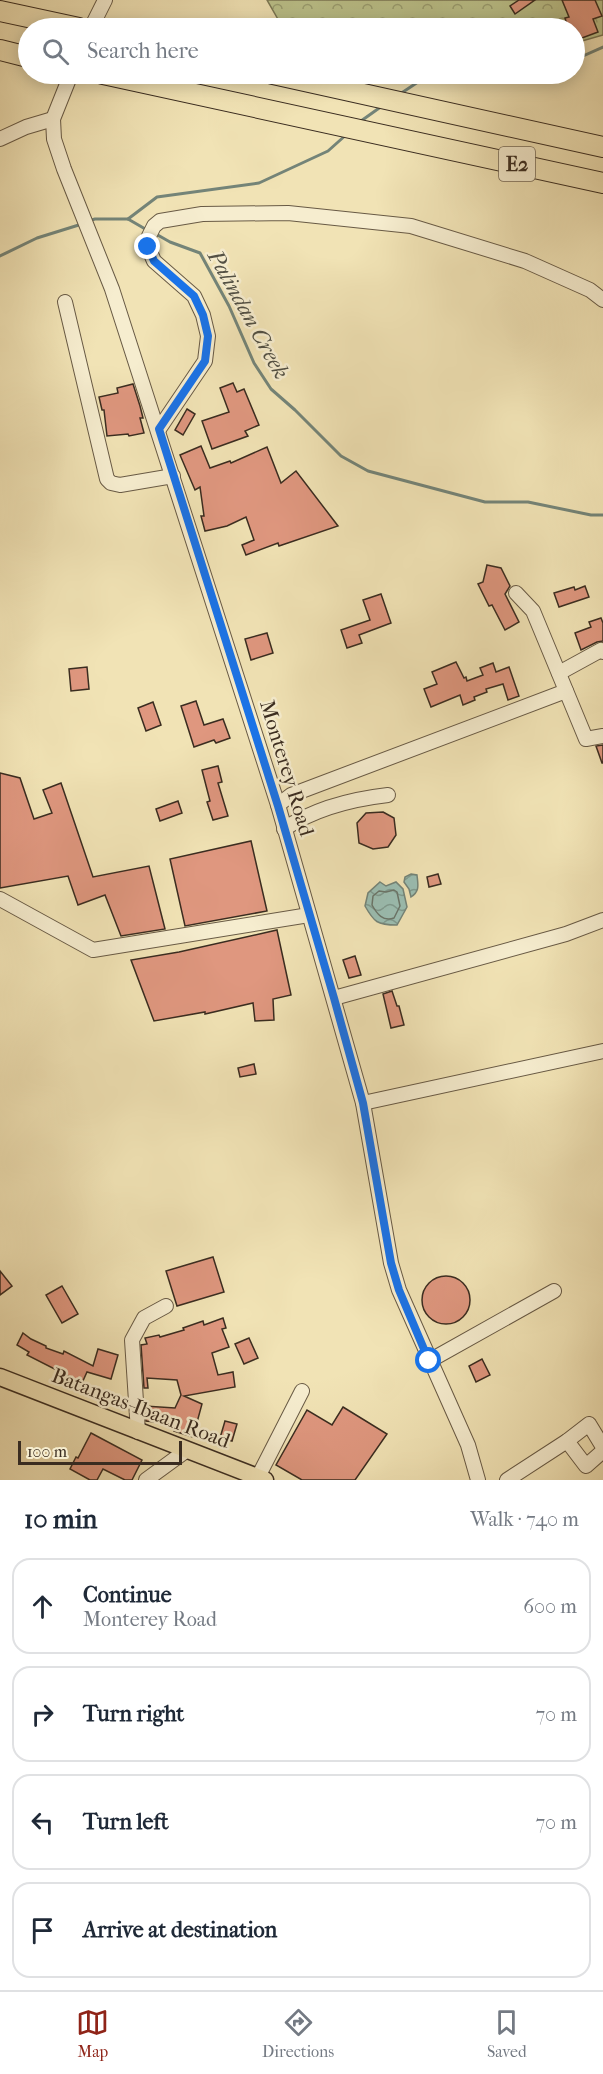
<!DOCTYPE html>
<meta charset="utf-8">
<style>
body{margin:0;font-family:"IM FELL French Canon",serif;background:#f6f6f7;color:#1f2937}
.scale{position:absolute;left:18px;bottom:15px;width:164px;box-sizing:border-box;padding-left:6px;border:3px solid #3a2c20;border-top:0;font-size:16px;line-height:21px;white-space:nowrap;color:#3a2c20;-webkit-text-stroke:4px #f6edcf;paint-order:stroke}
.stop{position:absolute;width:18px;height:18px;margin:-14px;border:4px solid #1a73e8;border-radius:50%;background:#fff}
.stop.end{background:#1a73e8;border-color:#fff;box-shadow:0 2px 6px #0008}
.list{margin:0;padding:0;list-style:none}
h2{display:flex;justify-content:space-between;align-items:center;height:78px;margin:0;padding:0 24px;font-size:26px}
h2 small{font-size:20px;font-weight:400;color:#747a83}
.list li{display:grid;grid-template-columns:39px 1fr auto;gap:18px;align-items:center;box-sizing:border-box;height:96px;margin:0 12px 12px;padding:0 12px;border:2px solid #e0e1e3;border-radius:18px}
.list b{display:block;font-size:22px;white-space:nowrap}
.list p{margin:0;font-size:20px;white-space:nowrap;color:#747a83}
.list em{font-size:20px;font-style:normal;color:#747a83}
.icon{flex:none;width:33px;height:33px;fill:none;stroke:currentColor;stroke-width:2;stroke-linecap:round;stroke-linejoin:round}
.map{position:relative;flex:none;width:603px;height:1480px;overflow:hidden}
.search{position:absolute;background:#fff;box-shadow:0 3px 15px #0003;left:18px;right:18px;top:18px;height:66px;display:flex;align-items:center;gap:15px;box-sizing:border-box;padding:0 21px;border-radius:33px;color:#747a83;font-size:22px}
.sheet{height:510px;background:#fff}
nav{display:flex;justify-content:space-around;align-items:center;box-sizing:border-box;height:84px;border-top:2px solid #e0e1e3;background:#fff;font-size:16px;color:#747a83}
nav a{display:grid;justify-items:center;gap:3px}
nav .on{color:#8f2418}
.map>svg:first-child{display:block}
.forest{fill:url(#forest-crowns);stroke:#7b7856;stroke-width:1.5}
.water{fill:url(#water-waves);stroke:#748478;stroke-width:1.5}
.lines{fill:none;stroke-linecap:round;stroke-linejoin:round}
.shore{stroke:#6a7569;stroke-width:1.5}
.stream{stroke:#748478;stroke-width:3}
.building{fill:#df977f;stroke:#3a2c20;stroke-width:1.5}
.minor-casing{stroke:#685a45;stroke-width:16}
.major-casing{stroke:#3a2c20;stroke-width:19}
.highway-casing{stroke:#3a2c20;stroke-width:22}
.minor{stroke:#f6edcf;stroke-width:14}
.major{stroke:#f1e3b5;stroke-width:16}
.highway{stroke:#f1e3b5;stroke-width:20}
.route{stroke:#1a73e8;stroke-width:8}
.labels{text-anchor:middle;stroke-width:5;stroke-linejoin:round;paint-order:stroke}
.shield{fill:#f6edcf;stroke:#726654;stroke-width:1.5}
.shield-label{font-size:20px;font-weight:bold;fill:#3a2c20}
.street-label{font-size:21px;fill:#3a2c20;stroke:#f6edcf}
.water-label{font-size:22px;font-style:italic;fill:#525044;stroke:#f6edcf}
</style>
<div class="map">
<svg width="603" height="1480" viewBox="0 0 603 1480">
<defs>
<pattern id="forest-crowns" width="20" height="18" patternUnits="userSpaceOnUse" patternTransform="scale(1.5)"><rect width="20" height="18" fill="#bcc38c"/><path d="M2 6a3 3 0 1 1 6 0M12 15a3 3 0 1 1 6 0" fill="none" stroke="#9a9f72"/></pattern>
<pattern id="water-waves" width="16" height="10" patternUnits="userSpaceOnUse" patternTransform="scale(1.5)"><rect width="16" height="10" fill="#9bbeb2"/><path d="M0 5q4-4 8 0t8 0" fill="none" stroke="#7f9b90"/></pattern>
</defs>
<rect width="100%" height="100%" fill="#f1e3b5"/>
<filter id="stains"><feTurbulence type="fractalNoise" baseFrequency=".00333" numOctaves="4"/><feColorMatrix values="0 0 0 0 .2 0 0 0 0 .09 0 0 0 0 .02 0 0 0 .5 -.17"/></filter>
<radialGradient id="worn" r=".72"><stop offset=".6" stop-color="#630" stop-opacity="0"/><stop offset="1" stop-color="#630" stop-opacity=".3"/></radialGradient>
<path class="forest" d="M267,0H603V35L575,43L574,28H283Z"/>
<g class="water">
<path d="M411,874L417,875C418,885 420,891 411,897L409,889L404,882L405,877Z"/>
<path d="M380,882L386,886L396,882L403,889L407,907L397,925C377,925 374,922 365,906L368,893Z"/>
</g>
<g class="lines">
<path class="shore" d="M394,890L397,892L400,906L394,918C383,922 377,914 372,905L373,896L379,891L386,892Z"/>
<g class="stream">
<path d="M574,60L603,47"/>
<path d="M400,94L424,78L444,74"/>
<path d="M361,121L382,106"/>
<path d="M128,219L157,197L259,183L328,151L347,134"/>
<path d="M88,221L95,219H128L147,230"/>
<path d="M156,234L170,242L200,253L229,306L254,363L271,389L295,410L341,456L368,471L485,502H528L591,515H603"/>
<path d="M0,256L37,238L82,224"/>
</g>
</g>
<g class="building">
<path d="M519,0H535L515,14L510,6Z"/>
<path d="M562,0H595L602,16L593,19L598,32L574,41V28H568L565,18L569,17Z"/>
<path d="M233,383L237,392L244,389L259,425L245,431L248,436L212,449L202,421L229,412L220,388Z"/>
<path d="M133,384L140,406L143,418H140L144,433L129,436L128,434L107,436L104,410H102L99,397L118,393L117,388Z"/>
<path d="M187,409L195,414L183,435L175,430Z"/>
<path d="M201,446L210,468L230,461L231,463L267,447L281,483L296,471L338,526L279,546L278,543L246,555L242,545L254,540L246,517L227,526L205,531L201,516H204L200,487L195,490L180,455Z"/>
<path d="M487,565L501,568L510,586L505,594L519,622L505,630L492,605L489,606L478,584L483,582Z"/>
<path d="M585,586L589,597L559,607L554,593L574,587L575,590Z"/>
<path d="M381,594L391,623L359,635L362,643L347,648L341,630L370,620L363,600Z"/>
<path d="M601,618L603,623V641L597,642L581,650L575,633L591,627L589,622Z"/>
<path d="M267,633L273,653L251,660L245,639Z"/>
<path d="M456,662L464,678L466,677L467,681L483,675L480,668L493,663L496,672L509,667L519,696L508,700L503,684L486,689L487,692L474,697L475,700L463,705L460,695L431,707L424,689L437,684L432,672Z"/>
<path d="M87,667L89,689L71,691L69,669Z"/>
<path d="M196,701L204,725L223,719L230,738L216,743L214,740L194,747L181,706Z"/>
<path d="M153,702L161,725L146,731L138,708Z"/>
<path d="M603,745V763H602L596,746Z"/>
<path d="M218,766L222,782L218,783L228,816L213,820L207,802L210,801L202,770Z"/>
<path d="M0,773L20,778L34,819L52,813L43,790L61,783L93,877L149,866L165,929L121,936L105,895L78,905L68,876L0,888Z"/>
<path d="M178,801L182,813L160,821L156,809Z"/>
<path d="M383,812L394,818L396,835L388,847L373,849L359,843L357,823L366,813Z"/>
<path d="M251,841L267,911L185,926L170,859Z"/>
<path d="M438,874L441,884L429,887L427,877Z"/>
<path d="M277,930L291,995L273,999L274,1020L255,1021L253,1003L205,1014V1012L154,1021L131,960L179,952Z"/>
<path d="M355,956L361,975L349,978L343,960Z"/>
<path d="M392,991L397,1006H399L404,1025L391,1028L383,994Z"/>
<path d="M254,1064L256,1074L240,1077L238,1068Z"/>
<path d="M213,1257L224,1292L177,1306L166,1271Z"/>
<path d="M0,1271L12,1286L0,1295Z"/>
<circle cx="446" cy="1300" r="24"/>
<path d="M62,1286L78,1314L62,1323L46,1295Z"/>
<path d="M223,1318L226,1328L222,1329L229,1347L212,1353L218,1375L233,1372L235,1387L184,1396L202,1404L193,1437L174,1431L176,1424L146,1421L145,1406L175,1408L181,1395L177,1380L147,1378L148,1388H144L141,1345L147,1344L145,1338L159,1335L160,1337L184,1330L183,1328L203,1321L204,1325Z"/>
<path d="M23,1333L31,1339L46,1346V1348L63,1354L64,1351L93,1366L98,1349L118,1355L111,1379L87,1372L82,1383L27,1355L29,1352L17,1345Z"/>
<path d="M249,1338L258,1358L244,1364L235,1344Z"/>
<path d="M482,1359L490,1375L476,1382L469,1366Z"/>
<path d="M343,1407L387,1434L355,1480H302L276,1465L307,1410L332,1425Z"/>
<path d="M225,1421L237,1424L232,1441L220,1438Z"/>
<path d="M91,1433L142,1460L132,1480H125L103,1469L97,1480H90L70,1469L76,1457L78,1458Z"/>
</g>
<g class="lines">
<g class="minor-casing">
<g id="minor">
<path d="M91,28L105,0"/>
<path d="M71,74L53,119L54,139L64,169L112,289L278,805L363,1103L391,1263L399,1290L468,1445L478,1480"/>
<path d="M0,139L26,127L53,119"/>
<path d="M65,302L107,479L111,483L120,485L173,476"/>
<path d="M159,429L205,361L208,336L203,315L194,296L154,261L148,247L149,236L154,226L160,221L202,214L288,213L411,226L525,261L590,290L603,300"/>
<path d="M516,593L533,611L586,739L603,736"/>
<path d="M559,673L601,650L603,652"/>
<path d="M278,805L291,795L566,691"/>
<path d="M284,829C314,809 353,799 388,795"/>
<path d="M0,899L93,950L309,915"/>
<path d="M334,998L566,934L603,920"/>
<path d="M363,1103L603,1051"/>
<path d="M429,1361L554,1291"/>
<path d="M138,1432L132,1340L144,1318L166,1306"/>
<path d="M567,1441L586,1466L603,1451"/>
<path d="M258,1477L302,1391"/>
<path d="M146,1480L187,1450"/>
<path d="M507,1480L567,1441L589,1424L603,1447"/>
</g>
</g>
<g class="major-casing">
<path id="major" d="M0,1377L265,1480"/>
</g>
<g class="highway-casing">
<g id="highway">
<path d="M0,11L79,28"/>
<path d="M0,50L28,57"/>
<path d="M103,74L603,183"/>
<path d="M273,74L603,147"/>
</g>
</g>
<use href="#minor" class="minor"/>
<use href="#major" class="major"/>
<use href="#highway" class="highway"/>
</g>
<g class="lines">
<path class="route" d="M148,247L154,261L194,296L203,315L208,336L205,361L159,429L278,806L334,998L363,1103L391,1263L399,1290L429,1361"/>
</g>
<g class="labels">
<rect class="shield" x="499" y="147" width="36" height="34" rx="4.5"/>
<g class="shield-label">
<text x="517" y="171">E2</text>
</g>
<g class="street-label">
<text transform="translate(287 768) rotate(73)" y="7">Monterey Road</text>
<text transform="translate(141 1408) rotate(21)" y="7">Batangas-Ibaan Road</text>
</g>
<g class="water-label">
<text transform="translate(249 314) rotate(61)" y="8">Palindan Creek</text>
</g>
</g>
<rect width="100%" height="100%" filter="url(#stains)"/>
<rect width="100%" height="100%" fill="url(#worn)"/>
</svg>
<div class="scale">100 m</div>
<div class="stop" style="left:429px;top:1361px"></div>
<div class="stop end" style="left:148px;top:247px"></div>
<div class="search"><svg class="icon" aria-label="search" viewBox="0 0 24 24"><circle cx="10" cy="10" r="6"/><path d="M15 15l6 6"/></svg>Search here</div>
</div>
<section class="sheet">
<h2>10 min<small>Walk · 740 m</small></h2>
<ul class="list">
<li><svg class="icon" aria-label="ahead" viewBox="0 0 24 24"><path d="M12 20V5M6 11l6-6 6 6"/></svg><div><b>Continue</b><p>Monterey Road</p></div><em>600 m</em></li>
<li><svg class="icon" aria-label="right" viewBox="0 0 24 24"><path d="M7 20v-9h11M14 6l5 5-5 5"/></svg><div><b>Turn right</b></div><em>70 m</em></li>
<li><svg class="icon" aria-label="left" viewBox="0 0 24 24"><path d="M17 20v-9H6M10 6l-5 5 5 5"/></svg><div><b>Turn left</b></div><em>70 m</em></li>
<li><svg class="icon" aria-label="arrive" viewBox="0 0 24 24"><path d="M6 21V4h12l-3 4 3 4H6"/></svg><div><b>Arrive at destination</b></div></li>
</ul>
</section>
<nav>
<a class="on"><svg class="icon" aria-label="map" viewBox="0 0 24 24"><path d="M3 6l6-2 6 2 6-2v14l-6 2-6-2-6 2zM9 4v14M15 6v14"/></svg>Map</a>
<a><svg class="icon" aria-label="directions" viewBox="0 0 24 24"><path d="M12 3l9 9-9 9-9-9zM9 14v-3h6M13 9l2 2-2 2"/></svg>Directions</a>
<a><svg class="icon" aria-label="saved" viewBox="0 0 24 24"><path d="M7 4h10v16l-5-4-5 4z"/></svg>Saved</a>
</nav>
